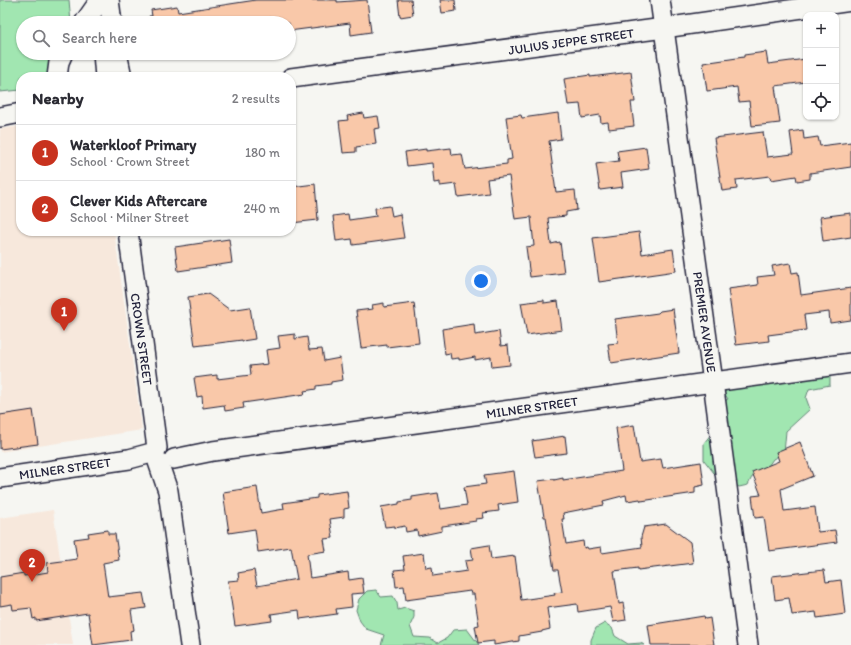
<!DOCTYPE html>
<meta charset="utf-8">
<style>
body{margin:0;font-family:Itim,sans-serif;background:#f7f7f7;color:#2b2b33}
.controls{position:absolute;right:12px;top:12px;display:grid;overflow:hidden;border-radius:8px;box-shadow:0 1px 3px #0004}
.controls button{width:36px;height:36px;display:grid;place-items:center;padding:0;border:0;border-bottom:1px solid #e1e1e2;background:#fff;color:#2b2b33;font:20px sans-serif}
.you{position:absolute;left:481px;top:281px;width:14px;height:14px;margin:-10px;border:3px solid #fff;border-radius:50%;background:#1a73e8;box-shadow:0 0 0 6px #1a73e833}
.badge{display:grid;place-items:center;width:26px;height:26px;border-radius:50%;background:#c8321e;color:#fff;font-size:13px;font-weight:700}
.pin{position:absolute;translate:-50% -33px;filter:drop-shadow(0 1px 2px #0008)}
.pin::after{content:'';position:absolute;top:21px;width:14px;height:12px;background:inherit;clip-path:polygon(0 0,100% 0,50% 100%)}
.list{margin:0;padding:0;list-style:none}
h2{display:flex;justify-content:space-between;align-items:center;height:52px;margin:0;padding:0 16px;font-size:17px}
h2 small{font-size:13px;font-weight:400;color:#7c7c81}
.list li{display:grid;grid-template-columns:26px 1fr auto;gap:12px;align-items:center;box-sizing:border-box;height:56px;padding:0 16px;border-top:1px solid #e1e1e2}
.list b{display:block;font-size:15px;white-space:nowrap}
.list p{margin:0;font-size:13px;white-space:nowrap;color:#7c7c81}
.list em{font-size:13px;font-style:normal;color:#7c7c81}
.icon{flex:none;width:22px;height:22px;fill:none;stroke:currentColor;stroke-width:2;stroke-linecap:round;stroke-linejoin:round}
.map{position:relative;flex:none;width:851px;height:645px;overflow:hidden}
.search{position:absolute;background:#fff;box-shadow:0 1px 3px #0004;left:16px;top:16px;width:280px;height:44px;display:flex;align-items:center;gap:10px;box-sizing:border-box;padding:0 14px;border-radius:22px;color:#7c7c81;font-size:15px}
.panel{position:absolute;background:#fff;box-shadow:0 1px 3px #0004;left:16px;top:72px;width:280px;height:164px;border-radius:16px}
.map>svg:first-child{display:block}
.built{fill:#f7e8dc}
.green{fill:#a1e6b1;stroke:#628476}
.building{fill:#f9c8a9;stroke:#22223b}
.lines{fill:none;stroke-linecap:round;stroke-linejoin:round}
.minor-casing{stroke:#22223b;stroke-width:22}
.minor{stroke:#f6f6f2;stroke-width:19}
.labels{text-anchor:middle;stroke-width:3.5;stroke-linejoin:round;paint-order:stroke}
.street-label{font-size:13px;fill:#22223b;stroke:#f6f6f2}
</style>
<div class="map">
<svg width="851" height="645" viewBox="0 0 851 645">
<rect width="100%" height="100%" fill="#f6f6f2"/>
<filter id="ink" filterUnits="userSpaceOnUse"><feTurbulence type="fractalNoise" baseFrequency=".025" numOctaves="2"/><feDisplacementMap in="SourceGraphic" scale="8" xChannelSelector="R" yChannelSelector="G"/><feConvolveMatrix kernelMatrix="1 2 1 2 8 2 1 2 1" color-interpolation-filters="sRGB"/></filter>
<g filter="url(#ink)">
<g class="built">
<path d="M21,126V231H114L142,430L0,452V129Z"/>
<path d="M53,510L73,645H0V518Z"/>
</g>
<g class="green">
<path d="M0,0H69L71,23H23V53H60L48,77H21V90L0,92Z"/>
<path d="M818,373L830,376V385L809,389L806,398L810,409L786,431L784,453L773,459L764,472L752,477L748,485L739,487L714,473L704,460V443L722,420L719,404L728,399L724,393V387Z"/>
<path d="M376,590L381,597L393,596L397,603L398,610L405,608L414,611V617L410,626L414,637L430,638L438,643L447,638L453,630L467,629L479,645H381L384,635L366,629L360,621L356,610L359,599L367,591Z"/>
<path d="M605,623L612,628L615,636L628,644L641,643L644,645H591V640L596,628Z"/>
</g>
<g class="building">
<path d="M256,0H337V2L367,0L371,32L351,35L350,23L289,31V23H274L273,17L229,23H150L149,16H152L151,10L177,6L178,12Z"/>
<path d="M398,0H411L413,15L400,17Z"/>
<path d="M440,0H455L456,11L442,13Z"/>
<path d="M766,52L768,64L806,59V82L775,86L780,123L752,126L749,101L739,102L737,87L707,91L703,63L744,57V55Z"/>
<path d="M631,72L635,102H631L634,126L609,129L608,122L601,123L600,115L582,118L580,104L568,105L564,79L590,75V77Z"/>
<path d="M363,113L364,118L378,116L380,128L374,129L376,144L356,147V152L343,153L339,121L348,120L347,116Z"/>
<path d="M558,113L561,139L549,141L556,192L575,190L577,210L566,212V216L548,218L551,244L560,242L564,273L530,277L526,247L534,246L531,217L515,219L509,176L487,179L489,193L458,197L456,184L440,186V182L434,183L432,163L407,166L405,152L426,149V151L451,148L452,155L462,154L465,169L507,164V160L512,159L506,117L521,115L522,118Z"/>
<path d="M803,130L804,139L818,137L820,146L851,142V167L810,173V179L797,181L796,176L771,180L770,176L736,180L737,189L722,191L714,138L763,132L767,157L793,154L790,132Z"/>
<path d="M646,147L649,169L621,173L623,187L600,190L596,164L619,161L617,151Z"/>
<path d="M315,184L318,220L291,223V187Z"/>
<path d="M390,206L392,216L400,214L404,238L353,245L352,239L336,241L333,216L348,214L349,220L376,216L375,208Z"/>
<path d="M851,213V237L823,241L820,217Z"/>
<path d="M639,232L642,254L673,249L676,271L599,282L593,238Z"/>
<path d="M229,239L232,263L178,271L175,247Z"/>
<path d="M790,263L792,273L798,272L801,295L851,288V320L830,323L829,312L804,315L806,330L768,335L769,341L736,345L728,289L758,285L757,277L774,275L772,266Z"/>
<path d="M208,294L230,310L250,307L255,339L242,341V340L195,346L188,297Z"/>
<path d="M544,300V303L558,301L562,330L527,335L521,303Z"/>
<path d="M384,303V307L414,303L419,343L387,347V345L361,348L356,311L373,309L372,305Z"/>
<path d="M673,309L679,353L611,363L608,344L618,343L615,319L658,313L660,311Z"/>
<path d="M474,324L475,335L499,331L501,346L508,345L510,365L492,367L491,357L475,360V357L459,360V358L451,359L450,353L445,354L442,329Z"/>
<path d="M295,334V339L307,337L309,350L322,349L324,361L340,358L343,380L331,382V384L316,386V389L304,391L305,394L243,403L244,408L225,411L224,405L203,408L202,396L197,397L194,378L217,375V379L251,375L250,366L268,364L266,350L280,348L278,336Z"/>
<path d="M33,410L38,444L0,449V415Z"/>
<path d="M634,425L640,462L661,459L663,468L701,462L704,485L695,487V493L641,501L640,499L627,501L626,495L603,501L604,505L563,513L564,519H562L566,544L583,541L584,548L587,547L588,549L601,547L602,553L642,547L641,537L644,527L666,524L690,542L693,563L638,570V568L614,571L619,604L623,603L626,620L613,622L610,607L578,612L577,604L547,608L550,629L542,631V632L519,636V641L494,645V641L478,643L475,626L479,625L474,594H471L470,591L406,600L404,586L396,587L394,570L405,569L403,556L424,553L426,568L432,567L433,576L467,571L465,561L473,560L471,548L489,545L491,559L515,556L521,600L555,595L554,593L562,592L558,570H554L546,517H544L538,481L554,479V480L563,478V480L622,471L616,428Z"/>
<path d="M565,436L567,453L535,457L532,441Z"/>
<path d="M800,442L813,476L781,489L784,511L815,507L818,532L835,530L837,542L769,551L764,517L755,518L752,496L761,495L752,472L779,461L776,452Z"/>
<path d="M514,471L518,502L498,505L499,511L483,513L484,518L476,519V521L443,526H442V531L418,536L417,530L406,532L405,526L395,528V526L385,527L381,507L399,504V502L412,500V497L438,493L441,509L467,505L464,487L486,484L484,475Z"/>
<path d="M257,487L261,513L284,509L283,503L317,498V495L347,491L349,508L344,509V517L330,519L333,538L324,539L326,551L307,554L310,578L348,572L349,580L362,578L364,593L351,594L352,607L336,609L337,614L300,619L299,610L271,614L272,621L235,626L228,581L239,580L238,573L254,570L257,586L297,579L291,547L258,552L255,529L229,533L223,492Z"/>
<path d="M108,530V534H115L119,560L103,563L108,597L143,593L146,608L131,610L134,630L130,631L131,640L93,645L88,613L36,621V618L33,619L31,608L13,610L12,604L0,606V577L24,573V576L48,572L47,563L77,559L74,539L89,537L88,533Z"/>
<path d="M824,570L826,582L841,580L845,614L817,618L816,612L792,615L789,598L775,600L772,576Z"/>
<path d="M704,616L705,619L710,618L714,645H651L648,625Z"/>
</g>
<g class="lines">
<g class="minor-casing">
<g id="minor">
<path d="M109,0L112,23"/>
<path d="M660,0L713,382L748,645"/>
<path d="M84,23L98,3L109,1"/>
<path d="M103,53L105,77"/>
<path d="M117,53L122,77"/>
<path d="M57,77L59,62L63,53"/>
<path d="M291,78L664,28L851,1"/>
<path d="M0,117L21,113"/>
<path d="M128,231L157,448"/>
<path d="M174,459L213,451L851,363"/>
<path d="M158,462L168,491L190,645"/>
<path d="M0,478L129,459L155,452"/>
</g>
</g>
<use href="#minor" class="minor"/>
</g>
</g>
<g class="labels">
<g class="street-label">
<text transform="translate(571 41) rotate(-8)" y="5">JULIUS JEPPE STREET</text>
<text transform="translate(705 322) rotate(82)" y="5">PREMIER AVENUE</text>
<text transform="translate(142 339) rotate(82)" y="5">CROWN STREET</text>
<text transform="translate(532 407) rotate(-8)" y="5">MILNER STREET</text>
<text transform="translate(65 468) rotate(-8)" y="5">MILNER STREET</text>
</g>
</g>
</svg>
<div class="controls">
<button>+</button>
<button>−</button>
<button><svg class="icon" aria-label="locate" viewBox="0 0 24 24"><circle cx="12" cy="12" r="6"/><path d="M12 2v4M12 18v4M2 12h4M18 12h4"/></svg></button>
</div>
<div class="you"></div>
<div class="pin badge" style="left:64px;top:331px">1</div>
<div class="pin badge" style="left:32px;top:582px">2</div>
<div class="search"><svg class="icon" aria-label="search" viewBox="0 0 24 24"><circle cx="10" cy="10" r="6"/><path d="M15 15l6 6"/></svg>Search here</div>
<section class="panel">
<h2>Nearby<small>2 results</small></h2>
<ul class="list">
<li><span class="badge">1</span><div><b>Waterkloof Primary</b><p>School · Crown Street</p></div><em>180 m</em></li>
<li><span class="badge">2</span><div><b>Clever Kids Aftercare</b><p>School · Milner Street</p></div><em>240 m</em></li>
</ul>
</section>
</div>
